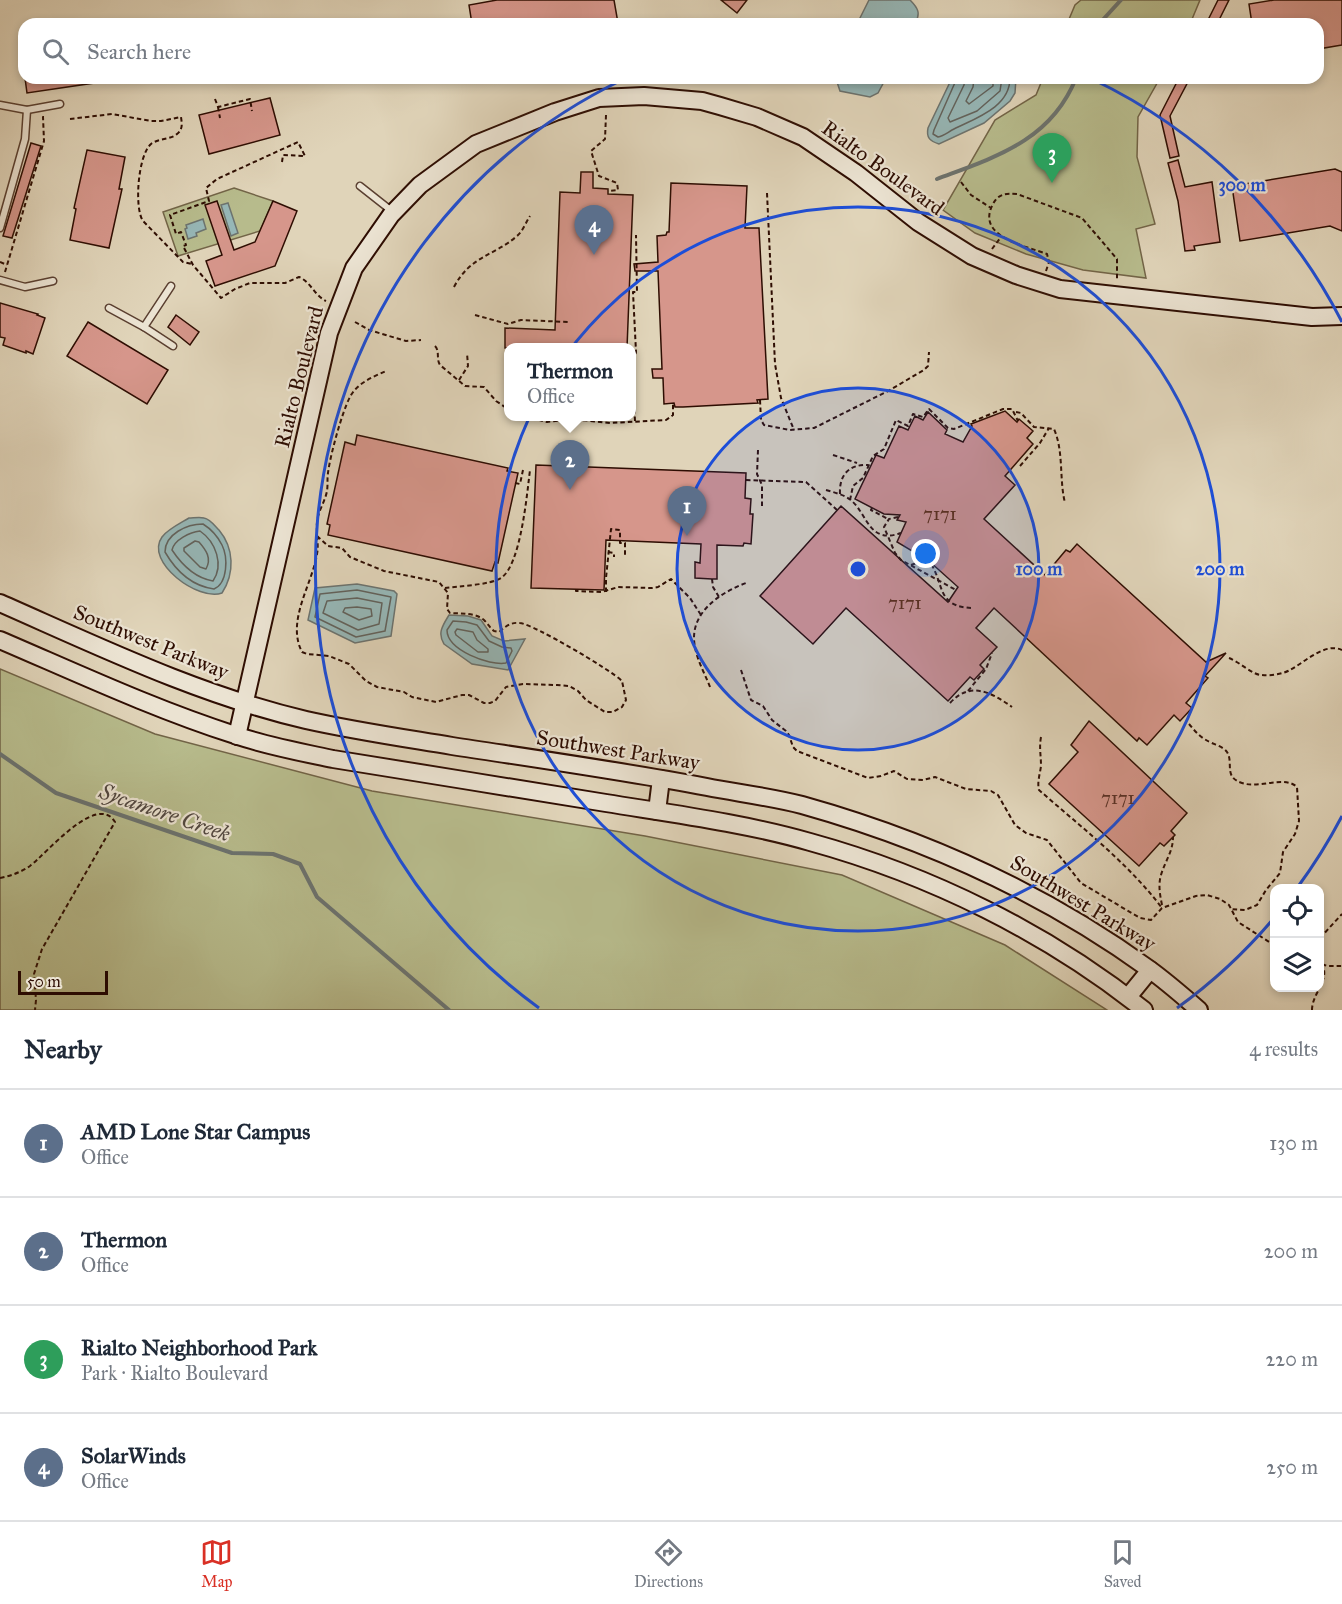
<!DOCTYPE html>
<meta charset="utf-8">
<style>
body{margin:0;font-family:"IM FELL Great Primer",serif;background:#f2f2f3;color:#1f2937}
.controls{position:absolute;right:18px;bottom:18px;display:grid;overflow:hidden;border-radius:12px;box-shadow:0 3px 9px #0003}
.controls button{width:54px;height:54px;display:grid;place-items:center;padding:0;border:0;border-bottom:2px solid #e0e1e3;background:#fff;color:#1f2937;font:30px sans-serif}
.scale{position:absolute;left:18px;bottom:15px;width:90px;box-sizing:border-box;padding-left:6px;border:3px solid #2e0d02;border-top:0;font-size:16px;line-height:21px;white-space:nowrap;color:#2e0d02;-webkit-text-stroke:4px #ebe3d2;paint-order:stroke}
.you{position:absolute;left:926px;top:554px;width:21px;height:21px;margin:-15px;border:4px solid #fff;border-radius:50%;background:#1a73e8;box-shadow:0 0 0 9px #1a73e833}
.badge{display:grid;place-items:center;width:39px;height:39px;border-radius:50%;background:#d93025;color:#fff;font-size:20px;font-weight:700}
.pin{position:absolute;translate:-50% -50px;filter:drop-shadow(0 2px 3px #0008)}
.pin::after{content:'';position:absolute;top:32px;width:21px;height:18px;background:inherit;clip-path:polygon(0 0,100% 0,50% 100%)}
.popup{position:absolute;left:504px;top:343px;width:132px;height:78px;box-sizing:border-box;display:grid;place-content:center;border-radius:12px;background:#fff;filter:drop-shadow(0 2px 4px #0005);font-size:20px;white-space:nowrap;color:#747a83}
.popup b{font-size:22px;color:#1f2937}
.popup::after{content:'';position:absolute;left:50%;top:100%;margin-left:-12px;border:12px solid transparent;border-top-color:#fff}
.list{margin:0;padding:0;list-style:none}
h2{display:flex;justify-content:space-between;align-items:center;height:78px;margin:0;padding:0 24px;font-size:26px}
h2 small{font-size:20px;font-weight:400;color:#747a83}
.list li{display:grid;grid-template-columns:39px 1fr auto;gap:18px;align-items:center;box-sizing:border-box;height:108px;padding:0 24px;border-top:2px solid #e0e1e3}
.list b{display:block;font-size:22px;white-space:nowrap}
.list p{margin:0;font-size:20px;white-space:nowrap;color:#747a83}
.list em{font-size:20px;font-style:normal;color:#747a83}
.icon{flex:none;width:33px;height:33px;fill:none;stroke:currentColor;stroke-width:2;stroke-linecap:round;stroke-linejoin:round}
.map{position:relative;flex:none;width:1342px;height:1010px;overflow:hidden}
.search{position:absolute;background:#fff;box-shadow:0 3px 9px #0003;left:18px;right:18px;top:18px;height:66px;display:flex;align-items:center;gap:15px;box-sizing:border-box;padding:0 21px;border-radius:18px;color:#747a83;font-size:22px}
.sheet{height:510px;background:#fff}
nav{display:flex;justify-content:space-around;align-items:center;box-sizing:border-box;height:84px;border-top:2px solid #e0e1e3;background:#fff;font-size:16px;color:#747a83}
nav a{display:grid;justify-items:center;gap:3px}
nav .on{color:#d93025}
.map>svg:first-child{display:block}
.green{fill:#b7bb8c;stroke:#726447;stroke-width:1.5}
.water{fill:#96b7b7;stroke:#6c736f;stroke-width:1.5}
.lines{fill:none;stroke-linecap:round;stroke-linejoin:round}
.shore{stroke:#62625c;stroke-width:1.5}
.stream{stroke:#6c736f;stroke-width:4}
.building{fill:#d6968b;stroke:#2e0d02;stroke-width:1.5}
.lane-casing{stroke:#5a3f30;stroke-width:9}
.secondary-casing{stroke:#2e0d02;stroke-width:20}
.path{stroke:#2e0d02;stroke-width:2;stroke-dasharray:4.5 3;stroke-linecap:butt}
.lane{stroke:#ebe3d2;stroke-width:6}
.secondary{stroke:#ebe3d2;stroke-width:16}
.path-bridge{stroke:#2e0d02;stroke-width:2;stroke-dasharray:4.5 3;stroke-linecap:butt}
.ring{fill:none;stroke:#1d4ed8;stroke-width:3}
.labels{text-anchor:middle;stroke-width:4.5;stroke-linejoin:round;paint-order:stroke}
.number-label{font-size:18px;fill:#582f24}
.street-label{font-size:21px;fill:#2e0d02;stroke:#ebe3d2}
.water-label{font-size:22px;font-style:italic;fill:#524841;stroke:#ebe3d2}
.centre{fill:#1d4ed8;stroke:#ebe3d2;stroke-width:3}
.ring-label{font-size:18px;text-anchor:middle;font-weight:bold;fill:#1d4ed8;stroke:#ebe3d2;stroke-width:4.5;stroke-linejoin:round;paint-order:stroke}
</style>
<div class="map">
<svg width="1342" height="1010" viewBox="0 0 1342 1010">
<rect width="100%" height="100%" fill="#e0d4b9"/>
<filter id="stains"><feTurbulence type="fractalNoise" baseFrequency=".00333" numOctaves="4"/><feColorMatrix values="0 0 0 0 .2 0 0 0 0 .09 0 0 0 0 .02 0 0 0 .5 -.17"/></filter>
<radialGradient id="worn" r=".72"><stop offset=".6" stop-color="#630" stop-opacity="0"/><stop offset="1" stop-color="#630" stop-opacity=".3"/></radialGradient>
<g class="green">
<path d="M1081,0H1200L1190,24H1067L1075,5Z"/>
<path d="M1043,78H1160L1138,117L1137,157L1155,224L1136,229L1146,278L1083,270L1026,254L975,233L943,210L995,120L1036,95Z"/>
<path d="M234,188L273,201L260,231L178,256L163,212Z"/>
<path d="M0,669L155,734L372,791L645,836L842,875L1005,945L1107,1010H0Z"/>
</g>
<g class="water">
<path d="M869,0H910C918,8 921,13 915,24H857Z"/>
<path d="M838,78H886L878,93L870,97L840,91L837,82Z"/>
<path d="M952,78H1016L1015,93L1010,101L984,123L939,144C930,141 926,138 928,128Z"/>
<path d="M228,203L238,233L231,236L221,205Z"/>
<path d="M203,219L206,229L196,233L197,236L188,239L185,229L187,228L186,225Z"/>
<path d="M189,518C193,518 200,517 204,518C210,519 215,526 219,530C234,548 235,573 222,593C199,602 144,562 162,537C168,529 181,523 189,518Z"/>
<path d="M357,584L394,591L397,594L391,636L355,643L308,620L315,588Z"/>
<path d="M449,615L468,616L481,620L492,636L504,641L525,639L508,670L472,664L444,644C437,633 443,625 449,615Z"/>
</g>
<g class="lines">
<g class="shore">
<path d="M957,78L934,130L933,134L938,137C944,136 948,132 954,129C976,118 1010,107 1010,78"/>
<path d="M965,78L964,85L948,118L950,122L977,111L1000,91L1002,78"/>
<path d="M974,78L973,87L966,101L969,104L993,86V78"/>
<path d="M203,524C211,529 218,537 222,545C228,557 228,583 214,589C192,586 176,571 165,552C165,534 187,524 203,524Z"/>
<path d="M200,531C216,542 224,565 213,581C195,578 182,565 172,550C174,540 190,532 200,531Z"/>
<path d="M195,541L199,542C206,550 212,558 206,569L200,567L184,551V548Z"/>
<path d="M357,590L391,597L385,631L356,637L315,617L320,594Z"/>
<path d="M357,598L382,603L379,624L358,630L323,613L327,601Z"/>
<path d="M357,607L371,609L372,616L359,620L343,612L345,608Z"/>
<path d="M453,621L466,622L477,625L489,641L502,647L511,648L512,651L506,663C489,666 447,650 447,630Z"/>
<path d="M457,629L473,632L477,640L488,649V652H478L456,635L455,632Z"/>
</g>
<g class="stream">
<path d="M1099,24L1121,0"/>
<path d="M937,179C995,157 1051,141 1076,78"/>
<path d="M0,754L56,793L232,853L273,854L300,864L317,897L449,1010"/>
</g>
</g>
<g class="building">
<path d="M497,0H614L618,23L472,24L469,5Z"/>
<path d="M721,0H747L737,13Z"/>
<path d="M1218,0H1229L1217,24H1206Z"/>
<path d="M1274,0H1342V45L1318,49V24H1252L1249,4Z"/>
<path d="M25,78H93L94,83L27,93Z"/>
<path d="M1179,78H1190L1170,116L1179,156L1170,158L1160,115Z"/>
<path d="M270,98L280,135L209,154L199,115Z"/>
<path d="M31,143L41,146L12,238L3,236Z"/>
<path d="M87,150L125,157L119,189H122L109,248L70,240L76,209L74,208Z"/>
<path d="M1178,160L1185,187L1212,182L1220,242L1194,246L1195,250L1185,251L1178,201L1168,163Z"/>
<path d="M1335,169L1342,172V231L1330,226L1240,241L1232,186Z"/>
<path d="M581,172H593V188L608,189V194L633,195L627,348H505V328L555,330L560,192L580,193Z"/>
<path d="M671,183L747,186L745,228H759L768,399L757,400L758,403L683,407H675L674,403L664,404L663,378H653L652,369H662L658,271H635L634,264L658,262L657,236L666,235L667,232H669Z"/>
<path d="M217,201L234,250L255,242L273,201L297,211L275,266L215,286L206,261L222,255L205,205Z"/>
<path d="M0,303L38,314L37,315L45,318L33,354L26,351V353L3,345L5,338L0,337Z"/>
<path d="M176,315L199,332L190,345L168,327Z"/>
<path d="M88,322L168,370L147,404L67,356Z"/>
<path d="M1005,411L1017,422L1019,419L1033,431L1027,438L1033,444L1005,476L1015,485L984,519L1045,575L1066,550L1070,552L1077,544L1206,662L1226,653L1205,676L1208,678L1186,703L1192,708L1180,721L1174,715L1147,745L1139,738L1137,741L994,608L976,628L997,647L980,665L984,669L974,680L970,677L948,701L846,608L813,644L760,596L841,506L948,602L958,587L929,561L897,542L906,522L897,520L900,515L884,514L855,499L876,455L884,458L899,426L908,430L915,416L923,420L928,412L947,430L945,434L963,442L972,426L971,424Z"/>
<path d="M357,435L508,468L507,471L518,473L498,563L495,562L492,571L328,535L330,525L327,524L345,442L355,445Z"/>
<path d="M536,465L746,473L745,498L751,499L750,514H753L751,544L744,543L743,546L717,545V579H712L695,578V562L700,563L701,544L606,540L604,590L531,588Z"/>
<path d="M1089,721L1187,813L1171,831L1175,835L1164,846L1160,843L1139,866L1049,784L1078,752L1071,745Z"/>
</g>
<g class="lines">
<g class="lane-casing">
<g id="lane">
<path d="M0,105L27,110L60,104"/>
<path d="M360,186L393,212"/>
<path d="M0,228L25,139L27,110"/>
<path d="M0,280L25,287L53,281"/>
<path d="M171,286L144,327L173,346"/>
<path d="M109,308L144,327"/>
</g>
</g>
<g class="secondary-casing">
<g id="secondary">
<path d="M0,603C100,647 199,695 306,720C355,731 404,738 452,746C537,759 622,771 707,787C738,793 771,797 802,805C927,840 1044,893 1149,969C1167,982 1183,996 1199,1010"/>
<path d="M0,640C77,673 154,709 235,735C267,746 300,752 333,759C424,774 515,788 606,803C674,814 744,823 810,842C930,875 1046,932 1144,1010"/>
<path d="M237,736L329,333L354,268L391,215L420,185L476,144L555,112L599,98L644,96L702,101L720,106L757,117L803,137L856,173L918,222L972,256L1016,275L1060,289L1312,317L1342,316"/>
<path d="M657,811L661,779"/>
<path d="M1128,997L1150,970"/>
</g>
</g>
<g class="path">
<path d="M178,80L187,78"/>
<path d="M215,99L218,107L250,99L252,111"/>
<path d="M218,107L220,118"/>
<path d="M606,115L605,139L591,151L599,176L617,183L618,190L608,191"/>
<path d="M70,119L112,114L151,121H161L181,117C182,124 183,129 177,134C170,140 159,138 151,144C138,155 134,208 143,221L183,262L192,264"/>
<path d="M282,162L283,155L305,156L298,142L217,179L206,188L209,201L170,215L176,234L181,232L186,245L183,246L193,265L221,298L235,289L250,283H285L299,277C311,282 314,295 326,301"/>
<path d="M961,182L971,195L991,208"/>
<path d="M767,193L775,364L781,398L794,430"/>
<path d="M992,249L1001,237"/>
<path d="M0,262L7,265"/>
<path d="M1046,271L1049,262L1047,254C1026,246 975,237 993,204C998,194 1006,193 1017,194L1082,218L1117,259V281"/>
<path d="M5,272L44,141L43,117H44"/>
<path d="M454,287C470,256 494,256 517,236C523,231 526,222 530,216"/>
<path d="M475,315L508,324L521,320L569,322"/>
<path d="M355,322L369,330L406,341L421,340"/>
<path d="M435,346C440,351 436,359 440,365L465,386L484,387L496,401L508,409"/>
<path d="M459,380L468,366L467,353"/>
<path d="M760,400L761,420L764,425L790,430L814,428L888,391L924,370L928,366L929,352"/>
<path d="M1016,412L1021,413L1034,427L1054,429C1064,452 1059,479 1065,503"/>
<path d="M524,416L547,422L572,419L610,423L666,420L673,415V403"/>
<path d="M635,421L632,367L636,352L633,292H637L636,235"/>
<path d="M758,450L757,474L762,485V508"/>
<path d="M833,455L857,463"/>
<path d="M1020,466L1040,443L1049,428"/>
<path d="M515,483L520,484L523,470"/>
<path d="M826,490C836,493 846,495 853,502C868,517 870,544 901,533"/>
<path d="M840,494C839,475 849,464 868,465"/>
<path d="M850,500L853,486L863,478L873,456L884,449L896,420L908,426L913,414L923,417L929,409L948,428L954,429L1003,409H1012L1018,421"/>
<path d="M872,508L871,510L888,519"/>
<path d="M898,517L889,519L884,527L895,553L901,560L956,590"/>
<path d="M317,536L328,546L342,548L350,557L384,571L439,582L448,593L447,609L450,613C462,614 474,612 484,620C488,624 490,628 494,631L499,632C506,626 511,622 520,623C533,624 611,670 622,681L626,700L622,707L613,712H605L586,700L578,691L569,686L557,685L523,684L506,687L495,701L490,703H484L469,695H462L436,702L412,697L404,692L377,687L366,681L349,664L329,656L307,654L302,652C286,621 312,585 317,554C319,544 316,533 317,522C318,511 325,502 327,491C328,485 327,479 328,473C330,456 342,412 350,397C357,383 373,377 386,371"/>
<path d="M608,552L614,553V557"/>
<path d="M911,565L922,561L930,562C945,585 936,607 973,608"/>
<path d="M712,579L713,587L719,597"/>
<path d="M445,588C459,586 490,585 501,578C521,565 527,493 530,470"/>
<path d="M576,589V591L602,592L618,587L652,588L658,587L671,579L690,598L701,615"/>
<path d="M606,592V578L611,529L620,530V543H625V557"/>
<path d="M1229,658C1240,662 1252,675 1262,675C1271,676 1283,674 1290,670C1305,662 1325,642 1342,650"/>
<path d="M741,670L751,700L763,706L772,720L786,731L789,735L793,747L797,751L868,778L881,776L894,771L907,779L923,780L935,777L966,789L991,791L998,795L1015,825L1026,833L1047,840L1081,883L1140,918L1151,920L1162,908L1196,896L1207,895L1220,899L1229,905L1238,922L1274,945"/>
<path d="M710,687C705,674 697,660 695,647C688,614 719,593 746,583"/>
<path d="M968,691L986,669L992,653"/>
<path d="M950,703C970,681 991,692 1012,707"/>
<path d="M1189,724C1194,730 1199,736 1206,740C1212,744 1223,746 1227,752C1234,763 1223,777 1242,783C1260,789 1284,775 1297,787L1299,821L1295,834L1283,852L1280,873L1266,890L1257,905L1245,910L1230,909"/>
<path d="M1041,737C1039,748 1041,755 1041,766C1040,774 1037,782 1039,790C1081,827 1128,863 1162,908"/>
<path d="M0,878C11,876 21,872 30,866C46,854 97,792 115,822L42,949L34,974L36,1000L35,1010"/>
<path d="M1162,905C1160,895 1158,885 1161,875C1165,861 1173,852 1173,837"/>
<path d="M1320,938L1342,914"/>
<path d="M1322,964L1327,966H1342"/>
<path d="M1312,1010C1312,992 1333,978 1320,961"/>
</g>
<use href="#lane" class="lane"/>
<use href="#secondary" class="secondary"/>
<path class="path-bridge" d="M746,480L806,482L837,510"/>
</g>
<circle cx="858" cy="569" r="181" fill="#1d4ed8" fill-opacity=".12"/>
<g class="ring">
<circle cx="858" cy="569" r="181"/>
<circle cx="858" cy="569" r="362"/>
<path d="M1342 816A543 543 0 0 1 1297 888M1274 918A543 543 0 0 1 1177 1008M539 1008A543 543 0 0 1 624 79M1092 79A543 543 0 0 1 1342 322"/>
</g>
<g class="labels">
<g class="number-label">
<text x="940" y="520">7171</text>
<text x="905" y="609">7171</text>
<text x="1118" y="804">7171</text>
</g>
<g class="street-label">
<text transform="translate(883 168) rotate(36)" y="7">Rialto Boulevard</text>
<text transform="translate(299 377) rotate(-76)" y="7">Rialto Boulevard</text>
<text transform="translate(151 642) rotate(22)" y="7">Southwest Parkway</text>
<text transform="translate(618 750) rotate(9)" y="7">Southwest Parkway</text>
<text transform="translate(1083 903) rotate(31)" y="7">Southwest Parkway</text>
</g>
<g class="water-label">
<text transform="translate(165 812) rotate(19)" y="8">Sycamore Creek</text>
</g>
</g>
<circle cx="858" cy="569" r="9" class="centre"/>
<g class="ring-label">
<text x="1242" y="191">300 m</text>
<text x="1039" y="575">100 m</text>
<text x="1220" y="575">200 m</text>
</g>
<rect width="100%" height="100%" filter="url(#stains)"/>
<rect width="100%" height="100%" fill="url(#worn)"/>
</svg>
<div class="controls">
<button><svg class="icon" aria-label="locate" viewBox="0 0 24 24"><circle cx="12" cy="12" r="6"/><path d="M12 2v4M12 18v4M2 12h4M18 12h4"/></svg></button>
<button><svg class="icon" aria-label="layers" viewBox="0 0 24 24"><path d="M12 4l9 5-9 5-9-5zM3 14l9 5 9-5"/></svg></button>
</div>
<div class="scale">50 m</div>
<div class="you"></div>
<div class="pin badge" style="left:687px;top:536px;background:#5c6f8a">1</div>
<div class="pin badge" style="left:570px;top:490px;background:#5c6f8a">2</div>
<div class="popup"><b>Thermon</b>Office</div>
<div class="pin badge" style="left:1052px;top:183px;background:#2e9e5b">3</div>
<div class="pin badge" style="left:594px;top:255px;background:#5c6f8a">4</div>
<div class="search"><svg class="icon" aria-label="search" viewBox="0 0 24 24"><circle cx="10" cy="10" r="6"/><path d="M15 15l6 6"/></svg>Search here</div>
</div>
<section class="sheet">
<h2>Nearby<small>4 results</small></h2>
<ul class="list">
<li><span class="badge" style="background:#5c6f8a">1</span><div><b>AMD Lone Star Campus</b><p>Office</p></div><em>130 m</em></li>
<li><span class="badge" style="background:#5c6f8a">2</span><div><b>Thermon</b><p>Office</p></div><em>200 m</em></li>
<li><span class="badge" style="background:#2e9e5b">3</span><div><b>Rialto Neighborhood Park</b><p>Park · Rialto Boulevard</p></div><em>220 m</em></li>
<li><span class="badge" style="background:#5c6f8a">4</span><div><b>SolarWinds</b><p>Office</p></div><em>250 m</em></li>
</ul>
</section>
<nav>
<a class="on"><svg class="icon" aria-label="map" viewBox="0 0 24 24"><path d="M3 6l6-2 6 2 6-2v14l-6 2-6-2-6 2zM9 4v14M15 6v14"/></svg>Map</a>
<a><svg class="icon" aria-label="directions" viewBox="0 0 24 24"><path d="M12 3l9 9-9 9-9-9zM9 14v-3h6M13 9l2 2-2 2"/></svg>Directions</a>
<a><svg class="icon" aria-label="saved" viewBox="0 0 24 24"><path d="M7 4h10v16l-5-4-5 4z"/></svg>Saved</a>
</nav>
